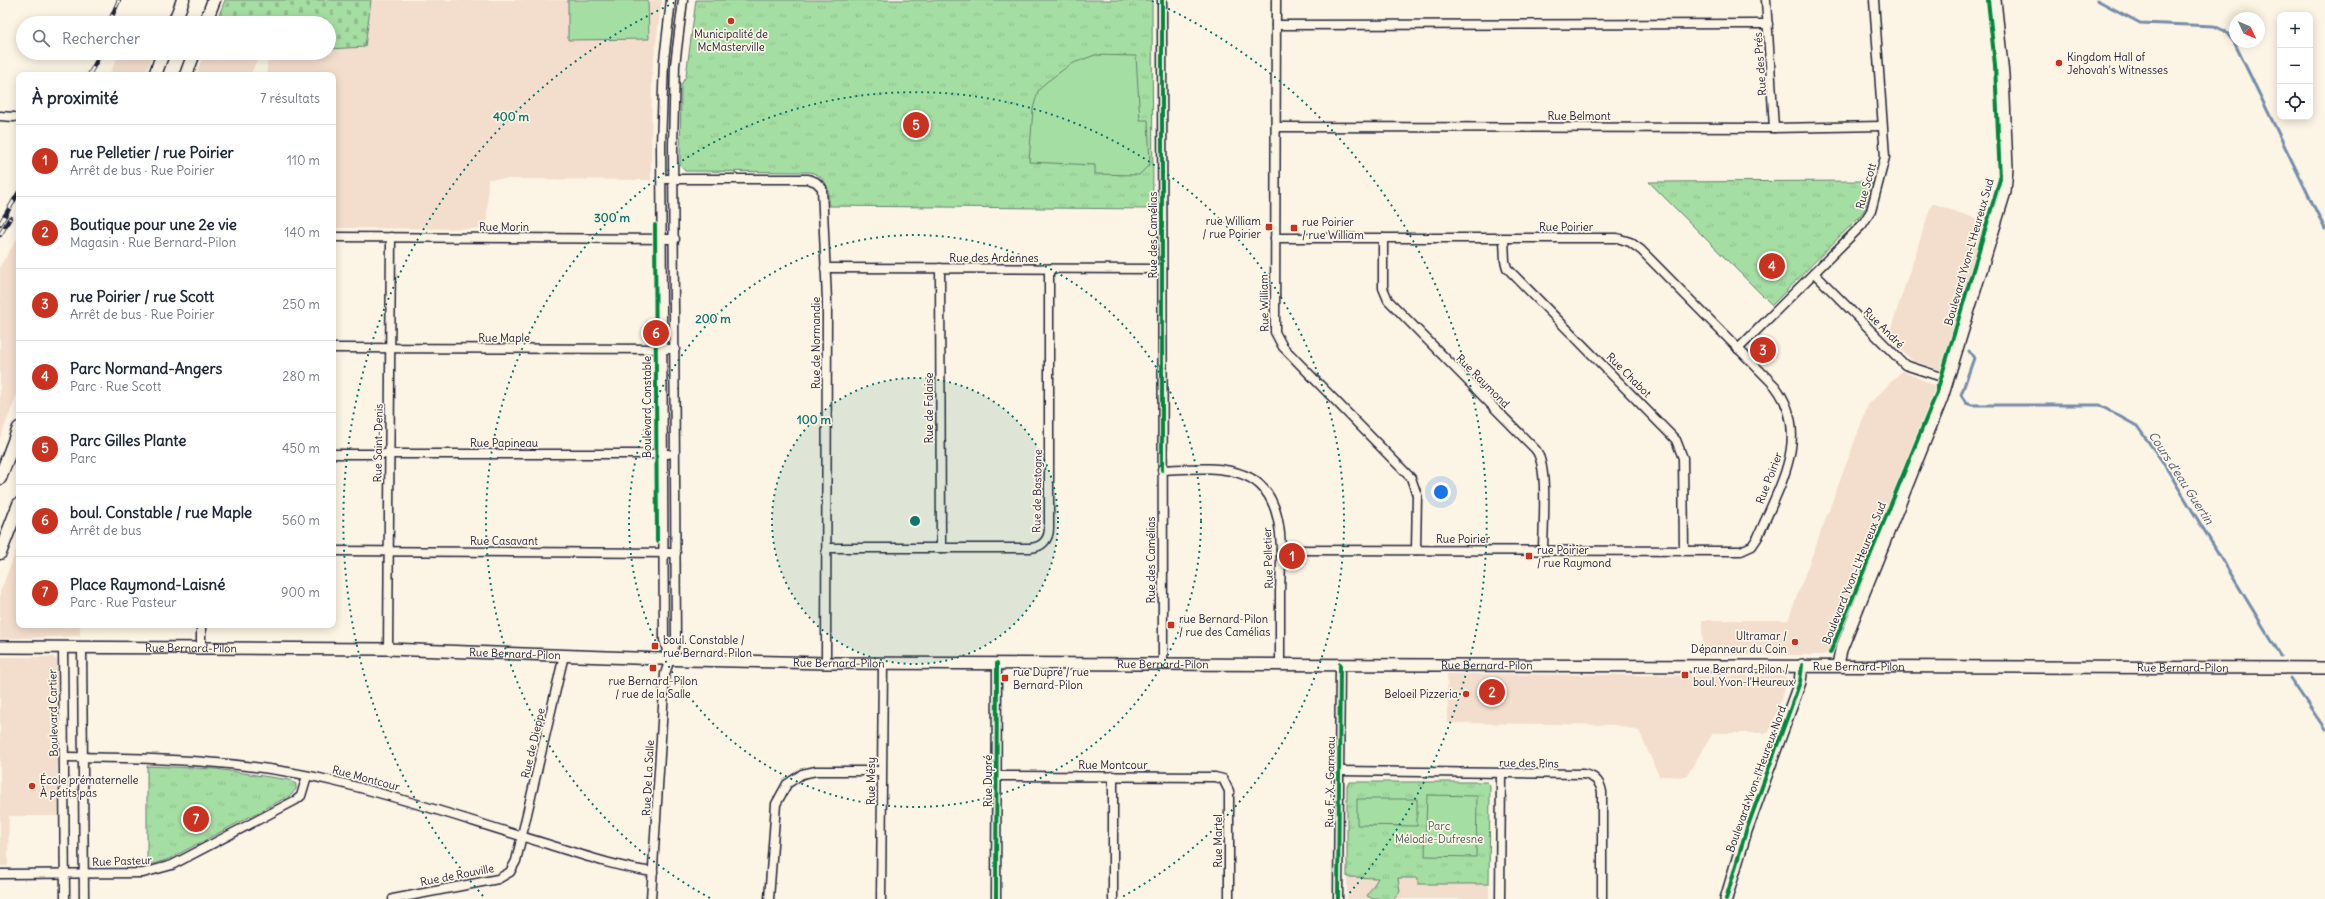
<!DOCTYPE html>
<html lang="fr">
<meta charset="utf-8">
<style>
body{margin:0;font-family:Delius,sans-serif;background:#f2f2f3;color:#1f2937}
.controls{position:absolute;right:12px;top:12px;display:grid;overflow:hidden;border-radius:8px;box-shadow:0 2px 10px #0003}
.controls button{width:36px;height:36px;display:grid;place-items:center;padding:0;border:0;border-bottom:1px solid #e0e1e3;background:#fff;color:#1f2937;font:20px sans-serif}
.compass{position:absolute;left:2229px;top:12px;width:36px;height:36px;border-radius:50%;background:#fff;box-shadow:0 2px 10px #0003;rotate:134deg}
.you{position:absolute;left:1441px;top:492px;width:14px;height:14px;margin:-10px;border:3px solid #fff;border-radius:50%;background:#1a73e8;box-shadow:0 0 0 6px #1a73e833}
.badge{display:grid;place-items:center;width:26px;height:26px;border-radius:50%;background:#c8321e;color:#fff;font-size:13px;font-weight:700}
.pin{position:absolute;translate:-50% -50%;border:2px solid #fff;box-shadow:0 1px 4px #0006}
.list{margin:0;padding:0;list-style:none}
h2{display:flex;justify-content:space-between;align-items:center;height:52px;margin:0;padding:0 16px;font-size:17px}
h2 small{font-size:13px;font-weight:400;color:#747a83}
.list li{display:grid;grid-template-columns:26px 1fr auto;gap:12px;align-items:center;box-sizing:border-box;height:72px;padding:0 16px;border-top:1px solid #e0e1e3}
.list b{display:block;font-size:15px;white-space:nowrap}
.list p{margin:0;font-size:13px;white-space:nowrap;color:#747a83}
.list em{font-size:13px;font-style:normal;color:#747a83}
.icon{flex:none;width:22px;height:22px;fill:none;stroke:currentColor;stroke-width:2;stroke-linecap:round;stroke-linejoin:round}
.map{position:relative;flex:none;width:2325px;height:899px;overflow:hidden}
.search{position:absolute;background:#fff;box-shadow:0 2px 10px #0003;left:16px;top:16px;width:320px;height:44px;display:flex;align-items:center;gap:10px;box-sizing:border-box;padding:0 14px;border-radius:22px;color:#747a83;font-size:15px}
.panel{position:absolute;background:#fff;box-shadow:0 2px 10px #0003;left:16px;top:72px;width:320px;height:556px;border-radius:8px}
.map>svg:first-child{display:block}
.built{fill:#f3decd}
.grass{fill:url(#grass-tufts);stroke:#64806f}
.cemetery{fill:url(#cemetery-stones);stroke:#64806f}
.garden{fill:#a5dea3;stroke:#64806f}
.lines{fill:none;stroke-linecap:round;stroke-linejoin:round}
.stream{stroke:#748dab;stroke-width:3}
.street-casing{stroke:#22223b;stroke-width:11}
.secondary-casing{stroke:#22223b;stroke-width:14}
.primary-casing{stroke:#22223b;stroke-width:15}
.street{stroke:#fcf5e5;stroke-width:8}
.secondary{stroke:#fcf5e5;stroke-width:11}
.primary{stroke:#fcf5e5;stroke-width:12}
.rail-casing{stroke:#22223b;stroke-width:4.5}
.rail{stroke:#fcf5e5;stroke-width:3;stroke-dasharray:9;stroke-linecap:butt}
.cycleway-casing{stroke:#fcf5e5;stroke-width:6}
.cycleway{stroke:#00873e;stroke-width:4}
.ring{fill:none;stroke:#0f766e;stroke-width:2;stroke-dasharray:2 4}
.poi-dot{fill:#c8321e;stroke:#fcf5e5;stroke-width:1.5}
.labels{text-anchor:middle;stroke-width:3.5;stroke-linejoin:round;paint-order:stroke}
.poi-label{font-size:11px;fill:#22223b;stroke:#fcf5e5;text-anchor:start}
.street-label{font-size:11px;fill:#22223b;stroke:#fcf5e5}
.park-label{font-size:11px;fill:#495a5a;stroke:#fcf5e5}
.water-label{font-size:12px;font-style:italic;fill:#4b5773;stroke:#fcf5e5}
.centre{fill:#0f766e;stroke:#fcf5e5;stroke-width:2}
.ring-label{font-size:12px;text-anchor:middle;font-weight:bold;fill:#0f766e;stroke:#fcf5e5;stroke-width:3.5;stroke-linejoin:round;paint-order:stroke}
</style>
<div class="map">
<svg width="2325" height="899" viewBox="0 0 2325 899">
<defs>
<pattern id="grass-tufts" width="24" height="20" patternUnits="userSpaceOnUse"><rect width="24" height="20" fill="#a5dea3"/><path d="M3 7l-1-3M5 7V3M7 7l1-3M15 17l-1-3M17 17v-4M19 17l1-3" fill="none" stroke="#8ebe8d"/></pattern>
<pattern id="cemetery-stones" width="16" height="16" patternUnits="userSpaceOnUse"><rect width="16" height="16" fill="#a5dea3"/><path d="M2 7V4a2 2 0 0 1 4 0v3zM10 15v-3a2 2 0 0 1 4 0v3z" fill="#8ebe8d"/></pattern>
</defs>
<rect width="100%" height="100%" fill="#fcf5e5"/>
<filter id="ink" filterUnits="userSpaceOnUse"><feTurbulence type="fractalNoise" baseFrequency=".025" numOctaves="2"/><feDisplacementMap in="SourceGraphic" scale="8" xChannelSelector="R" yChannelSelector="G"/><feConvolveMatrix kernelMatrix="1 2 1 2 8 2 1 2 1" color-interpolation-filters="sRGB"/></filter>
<g filter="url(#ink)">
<g class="built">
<path d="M371,0H662L652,73L651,180L488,179L487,229L333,228V75H267V53H329V49L364,47Z"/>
<path d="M120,53L153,54L145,75H109Z"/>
<path d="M204,53H259L251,75H196Z"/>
<path d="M1932,203L1985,222L1941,369H1939L1913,361L1888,337Z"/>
<path d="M19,236V389L0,439V266Z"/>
<path d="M1902,371L1936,386L1829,652L1823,655H1703L1702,620H1788L1868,405Z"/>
<path d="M19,543V625H80V636L0,639V592Z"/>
<path d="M0,657H53L57,660L58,816H9L8,866H0Z"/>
<path d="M1447,674L1785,676L1788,681L1769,733H1713L1686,777L1659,776L1639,731L1616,725L1448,723Z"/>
<path d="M1347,877L1418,878V884H1489V899H1347Z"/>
</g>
<g class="grass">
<path d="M696,0H1152L1153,209L829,206C829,189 828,177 810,172L685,171L680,165L681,85L686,76Z"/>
<path d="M1872,181L1865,209L1859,217L1772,305L1649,182Z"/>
<path d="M147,766L216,769L290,780L296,784V789L291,795L169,859L147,866Z"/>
<path d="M1350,782H1487L1490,785L1489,884H1418V878H1398L1400,892L1394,899H1373L1367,896L1378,878L1347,877V785Z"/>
</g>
<path class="cemetery" d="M225,0H371L365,47L329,49V23H216Z"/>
<g class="garden">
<path d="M568,0H648L649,39L568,40Z"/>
<path d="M1095,55L1136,56L1140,120H1148L1150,164L1139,175L1095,174V165L1029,162L1033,109L1038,91L1045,83L1071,64Z"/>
<path d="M1427,795L1477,796L1476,857L1425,856Z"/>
<path d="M1357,799H1417V826L1357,825Z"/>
</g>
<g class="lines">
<g class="stream">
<path d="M2097,0L2140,23L2214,26L2225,31L2234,42L2325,229"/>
<path d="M1969,351L1974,358L1961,395L1966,403L1972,405H2099L2137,426L2162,461L2281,656"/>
<path d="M2290,678L2325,729"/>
</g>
<g class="street-casing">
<g id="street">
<path d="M1162,0L1163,663"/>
<path d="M1276,0L1275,332L1283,347L1411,478L1417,495L1416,550"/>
<path d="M1766,0L1774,128"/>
<path d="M1276,25L1768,24"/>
<path d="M0,116L14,117"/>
<path d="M1276,127L1774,128L1882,126"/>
<path d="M661,179H808L816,182L822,188L827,300L826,663"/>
<path d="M333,237L675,239"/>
<path d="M1275,238H1617L1630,242L1641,250L1775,386C1813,436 1778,488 1758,537L1752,546L1741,551L1281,550"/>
<path d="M1383,238V288L1388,300L1535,449C1549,464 1543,528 1543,550"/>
<path d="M1504,239L1505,261L1507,268L1676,440L1683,458L1684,550"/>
<path d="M825,268L1162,269"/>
<path d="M940,268L941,548"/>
<path d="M1814,273L1905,365L1948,379"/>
<path d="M333,348L675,349"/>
<path d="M1738,349L1862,225L1871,211L1885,157L1874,0"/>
<path d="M333,454H668"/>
<path d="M1162,470C1188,469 1220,465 1244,475C1288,492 1281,553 1280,591C1280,615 1280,640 1280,664"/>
<path d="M827,548H1030C1042,547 1049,540 1049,528V269"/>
<path d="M333,551L676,553"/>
<path d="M63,647L65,899"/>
<path d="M82,647L84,899"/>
<path d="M201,647V625"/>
<path d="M388,649L391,237"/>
<path d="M669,658L664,640L661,144L664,60L671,0"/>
<path d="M65,757C154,758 245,760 333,781C405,798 476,823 547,844C582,855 617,867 653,872"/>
<path d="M1338,771L1582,774C1593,775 1600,781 1602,792V899"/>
<path d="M997,776L1215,777L1223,779L1229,791V899"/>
<path d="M1113,776V899"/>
<path d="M0,874L143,873L172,865L296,800L301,796L307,776"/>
<path d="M393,899L498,879L510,872L516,861L564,655"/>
<path d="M651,899L665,674L676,640L673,145L675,65L683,0"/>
<path d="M769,899L776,804L787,784L802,774L816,771H881"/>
<path d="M881,899L883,663"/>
<path d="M996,899L997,663"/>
<path d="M1338,899L1340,664"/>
<path d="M1500,899L1501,773"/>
</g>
</g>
<g class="secondary-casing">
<g id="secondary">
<path id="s1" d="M0,647L388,649L689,660L826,663L2325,668"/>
<path d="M1838,665L1841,650L1942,398L2005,192L2007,168L2003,75L1995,0"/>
<path d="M1726,899L1746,831L1800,682L1802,665"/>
</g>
</g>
<g class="primary-casing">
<g id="primary">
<path d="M174,23L183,0"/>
<path d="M205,23L214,0"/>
<path d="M155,75L163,53"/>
<path d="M186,75L194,53"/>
<path d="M0,478L19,428"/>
<path d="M0,553L19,504"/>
</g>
</g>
<use href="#street" class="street"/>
<use href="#secondary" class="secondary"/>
<use href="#primary" class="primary"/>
<g class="rail-casing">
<g id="rail">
<path d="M109,23L119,0"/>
<path d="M89,75L101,53"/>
<path d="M0,224L19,192"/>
<path d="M0,235L10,218"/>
</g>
</g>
<use href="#rail" class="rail"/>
<g class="cycleway-casing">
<g id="cycleway">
<path d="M1162,0V470"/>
<path d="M655,225L657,541"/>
<path d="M1938,388L2000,179L1995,65L1988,0"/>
<path d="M1830,653L1937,392V386"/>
<path d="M996,899L997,663"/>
<path d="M1338,899L1340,664"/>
<path d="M1726,899L1746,831L1800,682L1802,665"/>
</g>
</g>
<use href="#cycleway" class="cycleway"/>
</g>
</g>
<circle cx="915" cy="521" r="143" fill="#0f766e" fill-opacity=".12"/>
<g class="ring">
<circle cx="915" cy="521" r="143"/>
<circle cx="915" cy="521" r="286"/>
<path d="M710 898A429 429 0 1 1 1120 898"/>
<path d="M483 896A572 572 0 0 1 678 1M1152 1A572 572 0 0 1 1347 896"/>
</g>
<g class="poi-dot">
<circle cx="731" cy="21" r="4"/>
<circle cx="2059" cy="63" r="4"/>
<rect x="1265" y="223" width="8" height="8" rx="2"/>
<rect x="1290" y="224" width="8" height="8" rx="2"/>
<rect x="1525" y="552" width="8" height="8" rx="2"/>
<rect x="1167" y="621" width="8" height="8" rx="2"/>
<circle cx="1795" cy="642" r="4"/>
<rect x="651" y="642" width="8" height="8" rx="2"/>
<rect x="649" y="664" width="8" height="8" rx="2"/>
<rect x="1681" y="671" width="8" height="8" rx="2"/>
<rect x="1001" y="674" width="8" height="8" rx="2"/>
<circle cx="1466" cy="694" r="4"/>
<circle cx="32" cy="786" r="4"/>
</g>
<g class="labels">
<g class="poi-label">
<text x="731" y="38" text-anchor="middle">Municipalité de<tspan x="731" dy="13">McMasterville</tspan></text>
<text x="2067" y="61">Kingdom Hall of<tspan x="2067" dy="13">Jehovah's Witnesses</tspan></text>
<text x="1261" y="225" text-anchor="end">rue William<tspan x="1261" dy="13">/ rue Poirier</tspan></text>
<text x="1302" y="226">rue Poirier<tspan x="1302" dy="13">/ rue William</tspan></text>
<text x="1537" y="554">rue Poirier<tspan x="1537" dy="13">/ rue Raymond</tspan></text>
<text x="1179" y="623">rue Bernard-Pilon<tspan x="1179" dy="13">/ rue des Camélias</tspan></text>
<text x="1787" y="640" text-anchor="end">Ultramar /<tspan x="1787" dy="13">Dépanneur du Coin</tspan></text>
<text x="663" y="644">boul. Constable /<tspan x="663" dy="13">rue Bernard-Pilon</tspan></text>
<text x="1693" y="673">rue Bernard-Pilon /<tspan x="1693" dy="13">boul. Yvon-l'Heureux</tspan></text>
<text x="1013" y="676">rue Dupré / rue<tspan x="1013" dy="13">Bernard-Pilon</tspan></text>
<text x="653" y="685" text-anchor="middle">rue Bernard-Pilon<tspan x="653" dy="13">/ rue de la Salle</tspan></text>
<text x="1458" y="698" text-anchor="end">Beloeil Pizzeria</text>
<text x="40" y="784">École prématernelle<tspan x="40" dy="13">À petits pas</tspan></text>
</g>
<g class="street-label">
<text transform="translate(1760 64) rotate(-94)" y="4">Rue des Prés</text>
<text x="1579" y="120">Rue Belmont</text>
<text transform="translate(1866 186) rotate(-74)" y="4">Rue Scott</text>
<text x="504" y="231">Rue Morin</text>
<text x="1566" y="231">Rue Poirier</text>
<text transform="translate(1153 235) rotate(-90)" y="4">Rue des Camélias</text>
<text transform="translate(1969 252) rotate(-74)" y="4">Boulevard Yvon-L'Heureux Sud</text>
<text x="994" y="262">Rue des Ardennes</text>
<text transform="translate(1264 303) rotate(-91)" y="4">Rue William</text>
<text transform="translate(1884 328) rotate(45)" y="4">Rue André</text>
<text x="504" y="342">Rue Maple</text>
<text transform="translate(816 343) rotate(-90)" y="4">Rue de Normandie</text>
<text transform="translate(1629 375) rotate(45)" y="4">Rue Chabot</text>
<text transform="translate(1483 381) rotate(45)" y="4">Rue Raymond</text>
<text transform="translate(647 407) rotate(-90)" y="4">Boulevard Constable</text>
<text transform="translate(929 408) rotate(-90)" y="4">Rue de Falaise</text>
<text transform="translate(378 443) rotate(-89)" y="4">Rue Saint-Denis</text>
<text x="504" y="447">Rue Papineau</text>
<text transform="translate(1769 478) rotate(-69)" y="4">Rue Poirier</text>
<text transform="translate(1037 491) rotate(-89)" y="4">Rue de Bastogne</text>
<text x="1463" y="543">Rue Poirier</text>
<text x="504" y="545">Rue Casavant</text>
<text transform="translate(1268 558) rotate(-92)" y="4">Rue Pelletier</text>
<text transform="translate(1151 560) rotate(-90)" y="4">Rue des Camélias</text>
<text transform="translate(1854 573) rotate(-68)" y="4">Boulevard Yvon-L'Heureux Sud</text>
<text dy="4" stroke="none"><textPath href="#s1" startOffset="191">Rue Bernard-Pilon</textPath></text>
<text dy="4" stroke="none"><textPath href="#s1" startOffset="515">Rue Bernard-Pilon</textPath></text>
<text dy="4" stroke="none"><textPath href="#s1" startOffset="839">Rue Bernard-Pilon</textPath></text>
<text dy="4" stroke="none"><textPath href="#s1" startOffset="1163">Rue Bernard-Pilon</textPath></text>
<text dy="4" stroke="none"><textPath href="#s1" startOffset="1487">Rue Bernard-Pilon</textPath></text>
<text dy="4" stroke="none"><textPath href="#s1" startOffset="1859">Rue Bernard-Pilon</textPath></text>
<text dy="4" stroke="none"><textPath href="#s1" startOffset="2183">Rue Bernard-Pilon</textPath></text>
<text transform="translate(53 713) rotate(-91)" y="4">Boulevard Cartier</text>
<text transform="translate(533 743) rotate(-77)" y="4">Rue de Dieppe</text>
<text transform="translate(1529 763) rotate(1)" y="4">rue des Pins</text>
<text x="1113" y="769">Rue Montcour</text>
<text transform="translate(366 778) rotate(15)" y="4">Rue Montcour</text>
<text transform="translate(648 778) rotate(-87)" y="4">Rue De La Salle</text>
<text transform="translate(1756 779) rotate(-70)" y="4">Boulevard Yvon-l'Heureux Nord</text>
<text transform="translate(871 781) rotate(-90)" y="4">Rue Mésy</text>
<text transform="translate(988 781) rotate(-90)" y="4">Rue Dupré</text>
<text transform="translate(1330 782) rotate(-89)" y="4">Rue F.-X.-Garneau</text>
<text transform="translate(1218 841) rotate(-90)" y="4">Rue Martel</text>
<text transform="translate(122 861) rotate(-2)" y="4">Rue Pasteur</text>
<text transform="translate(457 875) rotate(-11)" y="4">Rue de Rouville</text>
</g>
<g class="park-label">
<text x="1439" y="830">Parc<tspan x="1439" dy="13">Mélodie-Dufresne</tspan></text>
</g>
<g class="water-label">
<text transform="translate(2181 478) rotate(57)" y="4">Cours d'eau Guertin</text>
</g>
</g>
<circle cx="915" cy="521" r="6" class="centre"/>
<g class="ring-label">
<text x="511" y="121">400 m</text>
<text x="612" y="222">300 m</text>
<text x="713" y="323">200 m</text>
<text x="814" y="424">100 m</text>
</g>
</svg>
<div class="controls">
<button>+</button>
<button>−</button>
<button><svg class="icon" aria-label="locate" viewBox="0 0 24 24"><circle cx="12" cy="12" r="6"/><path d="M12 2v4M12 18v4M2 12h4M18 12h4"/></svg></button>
</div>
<svg class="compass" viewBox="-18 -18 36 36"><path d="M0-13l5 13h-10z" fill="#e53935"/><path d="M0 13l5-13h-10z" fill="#747a83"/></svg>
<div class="you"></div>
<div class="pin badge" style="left:1292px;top:556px">1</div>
<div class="pin badge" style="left:1492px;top:692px">2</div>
<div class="pin badge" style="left:1763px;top:350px">3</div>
<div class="pin badge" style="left:1772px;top:266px">4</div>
<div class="pin badge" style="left:916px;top:125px">5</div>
<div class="pin badge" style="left:656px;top:333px">6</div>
<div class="pin badge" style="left:196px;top:819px">7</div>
<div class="search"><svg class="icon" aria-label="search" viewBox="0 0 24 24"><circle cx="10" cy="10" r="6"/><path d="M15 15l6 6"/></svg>Rechercher</div>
<section class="panel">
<h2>À proximité<small>7 résultats</small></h2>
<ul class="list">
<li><span class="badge">1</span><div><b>rue Pelletier / rue Poirier</b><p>Arrêt de bus · Rue Poirier</p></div><em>110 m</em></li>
<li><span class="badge">2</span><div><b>Boutique pour une 2e vie</b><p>Magasin · Rue Bernard-Pilon</p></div><em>140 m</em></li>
<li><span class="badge">3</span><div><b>rue Poirier / rue Scott</b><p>Arrêt de bus · Rue Poirier</p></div><em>250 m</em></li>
<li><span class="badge">4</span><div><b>Parc Normand-Angers</b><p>Parc · Rue Scott</p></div><em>280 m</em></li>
<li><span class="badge">5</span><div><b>Parc Gilles Plante</b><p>Parc</p></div><em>450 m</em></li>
<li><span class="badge">6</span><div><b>boul. Constable / rue Maple</b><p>Arrêt de bus</p></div><em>560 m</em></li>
<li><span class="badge">7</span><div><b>Place Raymond-Laisné</b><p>Parc · Rue Pasteur</p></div><em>900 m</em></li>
</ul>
</section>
</div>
